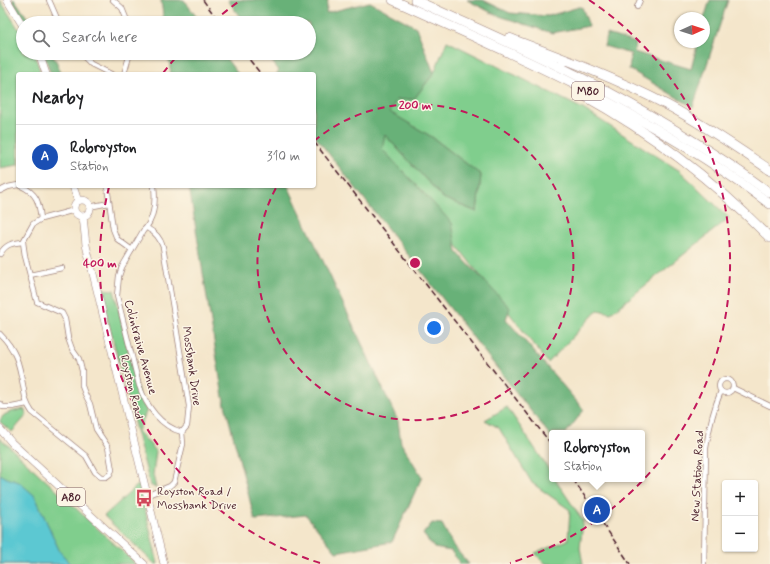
<!DOCTYPE html>
<meta charset="utf-8">
<style>
body{margin:0;font-family:Mynerve,sans-serif;background:#f6f6f6;color:#202124}
.controls{position:absolute;right:12px;bottom:12px;display:grid;overflow:hidden;border-radius:4px;box-shadow:0 1px 3px #0004}
.controls button{width:36px;height:36px;display:grid;place-items:center;padding:0;border:0;border-bottom:1px solid #e0e0e0;background:#fff;color:#202124;font:20px sans-serif}
.compass{position:absolute;left:674px;top:12px;width:36px;height:36px;border-radius:50%;background:#fff;box-shadow:0 1px 3px #0004;rotate:87deg}
.you{position:absolute;left:434px;top:328px;width:14px;height:14px;margin:-10px;border:3px solid #fff;border-radius:50%;background:#1a73e8;box-shadow:0 0 0 6px #1a73e833}
.badge{display:grid;place-items:center;width:26px;height:26px;border-radius:50%;background:#d1495b;color:#fff;font-size:13px;font-weight:700}
.pin{position:absolute;translate:-50% -50%;border:2px solid #fff;box-shadow:0 1px 4px #0006}
.popup{position:absolute;left:549px;top:430px;width:96px;height:52px;box-sizing:border-box;display:grid;place-content:center;border-radius:4px;background:#fff;filter:drop-shadow(0 1px 3px #0005);font-size:13px;white-space:nowrap;color:#757577}
.popup b{font-size:15px;color:#202124}
.popup::after{content:'';position:absolute;left:50%;top:100%;margin-left:-8px;border:8px solid transparent;border-top-color:#fff}
.list{margin:0;padding:0;list-style:none}
h2{display:flex;justify-content:space-between;align-items:center;height:52px;margin:0;padding:0 16px;font-size:17px}
h2 small{font-size:13px;font-weight:400;color:#757577}
.list li{display:grid;grid-template-columns:26px 1fr auto;gap:12px;align-items:center;box-sizing:border-box;height:64px;padding:0 16px;border-top:1px solid #e0e0e0}
.list b{display:block;font-size:15px;white-space:nowrap}
.list p{margin:0;font-size:13px;white-space:nowrap;color:#757577}
.list em{font-size:13px;font-style:normal;color:#757577}
.icon{flex:none;width:22px;height:22px;fill:none;stroke:currentColor;stroke-width:2;stroke-linecap:round;stroke-linejoin:round}
.map{position:relative;flex:none;width:770px;height:564px;overflow:hidden}
.search{position:absolute;background:#fff;box-shadow:0 1px 3px #0004;left:16px;top:16px;width:300px;height:44px;display:flex;align-items:center;gap:10px;box-sizing:border-box;padding:0 14px;border-radius:22px;color:#757577;font-size:15px}
.panel{position:absolute;background:#fff;box-shadow:0 1px 3px #0004;left:16px;top:72px;width:300px;height:116px;border-radius:4px}
.map>svg:first-child{display:block}
.green{fill:#80ce8d;stroke:#65765c}
.forest{fill:#68b178;stroke:#596852}
.water{fill:#5bc8d2;stroke:#52747e}
.lines{fill:none;stroke-linecap:round;stroke-linejoin:round}
.street-casing{stroke:#9f827b;stroke-width:6}
.secondary-casing{stroke:#9f827b;stroke-width:8}
.primary-casing{stroke:#9f827b;stroke-width:8}
.highway-casing{stroke:#9f827b;stroke-width:10}
.street{stroke:#fff;stroke-width:4.5}
.secondary{stroke:#fff;stroke-width:7}
.primary{stroke:#fff;stroke-width:7}
.highway{stroke:#fff;stroke-width:9}
.rail{stroke:#4a1f2b;stroke-width:1.5;stroke-dasharray:6 3;stroke-linecap:butt}
.ring{fill:none;stroke:#c2185b;stroke-width:2;stroke-dasharray:7 5}
.labels{text-anchor:middle;stroke-width:3;stroke-linejoin:round;paint-order:stroke}
.shield{fill:#fcf5e5;stroke:#7f5f63;stroke-width:1}
.shield-label{font-size:11px;font-weight:bold;fill:#4a1f2b}
.street-label{font-size:12px;fill:#4a1f2b;stroke:#fcf5e5}
.poi-label{font-size:12px;fill:#4a1f2b;stroke:#fcf5e5;text-anchor:start}
.centre{fill:#c2185b;stroke:#fcf5e5;stroke-width:2}
.ring-label{font-size:12px;text-anchor:middle;font-weight:bold;fill:#c2185b;stroke:#fcf5e5;stroke-width:3;stroke-linejoin:round;paint-order:stroke}
</style>
<div class="map">
<svg width="770" height="564" viewBox="0 0 770 564">
<rect width="100%" height="100%" fill="#fcf5e5"/>
<filter id="ink" filterUnits="userSpaceOnUse"><feTurbulence type="fractalNoise" baseFrequency=".025" numOctaves="2"/><feDisplacementMap in="SourceGraphic" scale="8" xChannelSelector="R" yChannelSelector="G"/><feConvolveMatrix kernelMatrix="1 2 1 2 8 2 1 2 1" color-interpolation-filters="sRGB"/></filter>
<filter id="wash" filterUnits="userSpaceOnUse"><feTurbulence type="fractalNoise" baseFrequency=".012" numOctaves="4" result="noise"/><feDisplacementMap in="SourceGraphic" scale="16" xChannelSelector="R" yChannelSelector="G"/><feGaussianBlur stdDeviation="0.9" result="paint"/><feColorMatrix in="noise" values="0 0 0 0 0 0 0 0 0 0 0 0 0 0 0 0 0 1.4 0 .05"/><feComposite in="paint" operator="in"/></filter>
<g filter="url(#wash)">
<rect width="100%" height="100%" fill="#f4e6cb"/>
<g class="green">
<path d="M0,0L23,36V53H34L41,74H18V165L0,168Z"/>
<path d="M447,41L583,109L680,171L729,218L611,313L598,310L548,363L382,149L385,135L443,198L477,212L481,175L432,137L389,112L396,100L414,99L434,73Z"/>
<path d="M100,289L114,290L140,400L147,410L138,431L156,451L153,475L156,488L150,485Z"/>
<path d="M507,407L552,474V479H555L583,521L580,548L583,564H546L535,553L568,540L570,510L532,483L499,428L485,420Z"/>
<path d="M24,409L27,415L12,432L0,422C1,412 16,411 24,409Z"/>
<path d="M0,438L136,564H0Z"/>
<path d="M139,484L158,564H155L104,516Z"/>
</g>
<g class="forest">
<path d="M12,0H15L31,23H25Z"/>
<path d="M161,0H184L201,23H164Z"/>
<path d="M228,0H328L326,13L370,2L416,27L434,73L414,99L396,100L390,112L432,137L481,175L477,212L443,198L385,135L382,149L452,223L457,252L510,308L506,319L584,410L566,433H552V438L314,135V74H276L279,71L266,53H309V23H244Z"/>
<path d="M467,0H483L510,13L548,16L579,7H582L589,26L552,33L496,15Z"/>
<path d="M710,0H728L693,107L629,69L631,54L604,46L607,34L636,43L634,52L691,69L698,42H704V19Z"/>
<path d="M43,53H51L58,64L60,74H51Z"/>
<path d="M168,53H222L238,74H171Z"/>
<path d="M189,186H288L398,421L401,443L422,477L392,542L336,552L306,515L255,520L223,397Z"/>
<path d="M432,523L442,524L454,547L469,564H458L459,562L451,551L434,548L423,534Z"/>
</g>
<path class="water" d="M0,474L7,478L19,482L35,496L60,552L71,564H0Z"/>
</g>
<g filter="url(#ink)">
<g class="lines">
<g class="street-casing">
<g id="street">
<path d="M49,0L59,23"/>
<path d="M113,0L122,8L128,23"/>
<path d="M637,7L640,0"/>
<path d="M80,53L91,64L111,74"/>
<path d="M124,74L130,53"/>
<path d="M21,186C37,193 39,202 41,219"/>
<path d="M107,186L113,229L117,239L132,250"/>
<path d="M154,186C156,201 154,221 143,231L122,267L119,276L117,296L139,385C146,406 161,427 182,432"/>
<path d="M0,191L8,187L18,185"/>
<path d="M89,207L109,203"/>
<path d="M147,228C156,233 160,238 163,247L189,406L187,426L182,432L183,444L174,482L170,486L148,495"/>
<path d="M0,254C6,244 12,243 23,242"/>
<path d="M30,275L62,268"/>
<path d="M0,334C16,350 19,363 23,385C25,396 25,402 32,412L86,456L95,472L101,477H106L110,474L112,470L108,447L96,429L90,404L85,394L82,386V371L79,359L72,349L68,338L65,319L62,313L37,302L25,256L23,242L33,224L41,219L75,210"/>
<circle cx="726" cy="386" r="7"/>
<path d="M733,388L770,406"/>
<path d="M0,404L3,407H12L27,404"/>
<path d="M704,564L706,448C709,428 713,410 721,391"/>
</g>
</g>
<g class="secondary-casing">
<g id="secondary">
<path d="M7,0L23,26"/>
<path d="M39,53L46,74"/>
<path d="M73,186L78,201"/>
<circle cx="82" cy="208" r="8"/>
<path d="M83,216L86,245L164,564"/>
</g>
</g>
<g class="primary-casing">
<path id="primary" d="M0,429L12,443L144,564"/>
</g>
<g class="highway-casing">
<g id="highway">
<path d="M393,0C454,28 515,54 574,84C642,119 709,158 770,204"/>
<path d="M415,0C469,25 523,48 576,75C644,110 709,148 770,193"/>
<path d="M509,38C562,58 616,78 667,105C703,124 736,147 770,170"/>
<path d="M583,95C652,133 715,182 770,238"/>
</g>
</g>
<use href="#street" class="street"/>
<use href="#secondary" class="secondary"/>
<use href="#primary" class="primary"/>
<use href="#highway" class="highway"/>
<g class="rail">
<path d="M203,0L220,23"/>
<path d="M244,53L261,74"/>
<path d="M314,142L552,445"/>
<path d="M573,479L630,564"/>
</g>
</g>
</g>
<g class="ring">
<path d="M314 141A158 158 0 1 1 277 186"/>
<path d="M320 563A315 315 0 0 1 109 187M163 73A315 315 0 0 1 179 54M213 22A315 315 0 0 1 241 0M589 0A315 315 0 0 1 510 563"/>
</g>
<defs>
<g id="bus-bare" transform="scale(1.38)"><path d="M-5-6H5V4H4V6H2V4H-2V6H-4V4H-5ZM-3.5-4V0h7V-4ZM-3.5 1.2v1.5H-2V1.2ZM2 1.2v1.5H3.5V1.2Z" fill="#d1495b" stroke="#fcf5e5" stroke-width="2.5" paint-order="stroke"/></g>
</defs>
<g fill-rule="evenodd">
<use href="#bus-bare" x="144" y="498"/>
</g>
<g class="labels">
<g class="shield">
<rect x="572" y="82" width="32" height="18" rx="3"/>
<rect x="57" y="488" width="28" height="18" rx="3"/>
</g>
<g class="shield-label">
<text x="588" y="95">M80</text>
<text x="71" y="501">A80</text>
</g>
<g class="street-label">
<text transform="translate(141 347) rotate(75)" y="4">Colintraive Avenue</text>
<text transform="translate(192 366) rotate(82)" y="4">Mossbank Drive</text>
<text transform="translate(132 387) rotate(76)" y="4">Royston Road</text>
<text transform="translate(697 476) rotate(-87)" y="4">New Station Road</text>
</g>
<g class="poi-label">
<text x="157" y="495">Royston Road /<tspan x="157" dy="14">Mossbank Drive</tspan></text>
</g>
</g>
<circle cx="415" cy="263" r="6" class="centre"/>
<g class="ring-label">
<text x="415" y="109">200 m</text>
<text x="100" y="267">400 m</text>
</g>
</svg>
<div class="controls">
<button>+</button>
<button>−</button>
</div>
<svg class="compass" viewBox="-18 -18 36 36"><path d="M0-13l5 13h-10z" fill="#e53935"/><path d="M0 13l5-13h-10z" fill="#757577"/></svg>
<div class="you"></div>
<div class="pin badge" style="left:597px;top:510px;background:#1a4fb4">A</div>
<div class="popup"><b>Robroyston</b>Station</div>
<div class="search"><svg class="icon" aria-label="search" viewBox="0 0 24 24"><circle cx="10" cy="10" r="6"/><path d="M15 15l6 6"/></svg>Search here</div>
<section class="panel">
<h2>Nearby<small></small></h2>
<ul class="list">
<li><span class="badge" style="background:#1a4fb4">A</span><div><b>Robroyston</b><p>Station</p></div><em>310 m</em></li>
</ul>
</section>
</div>
